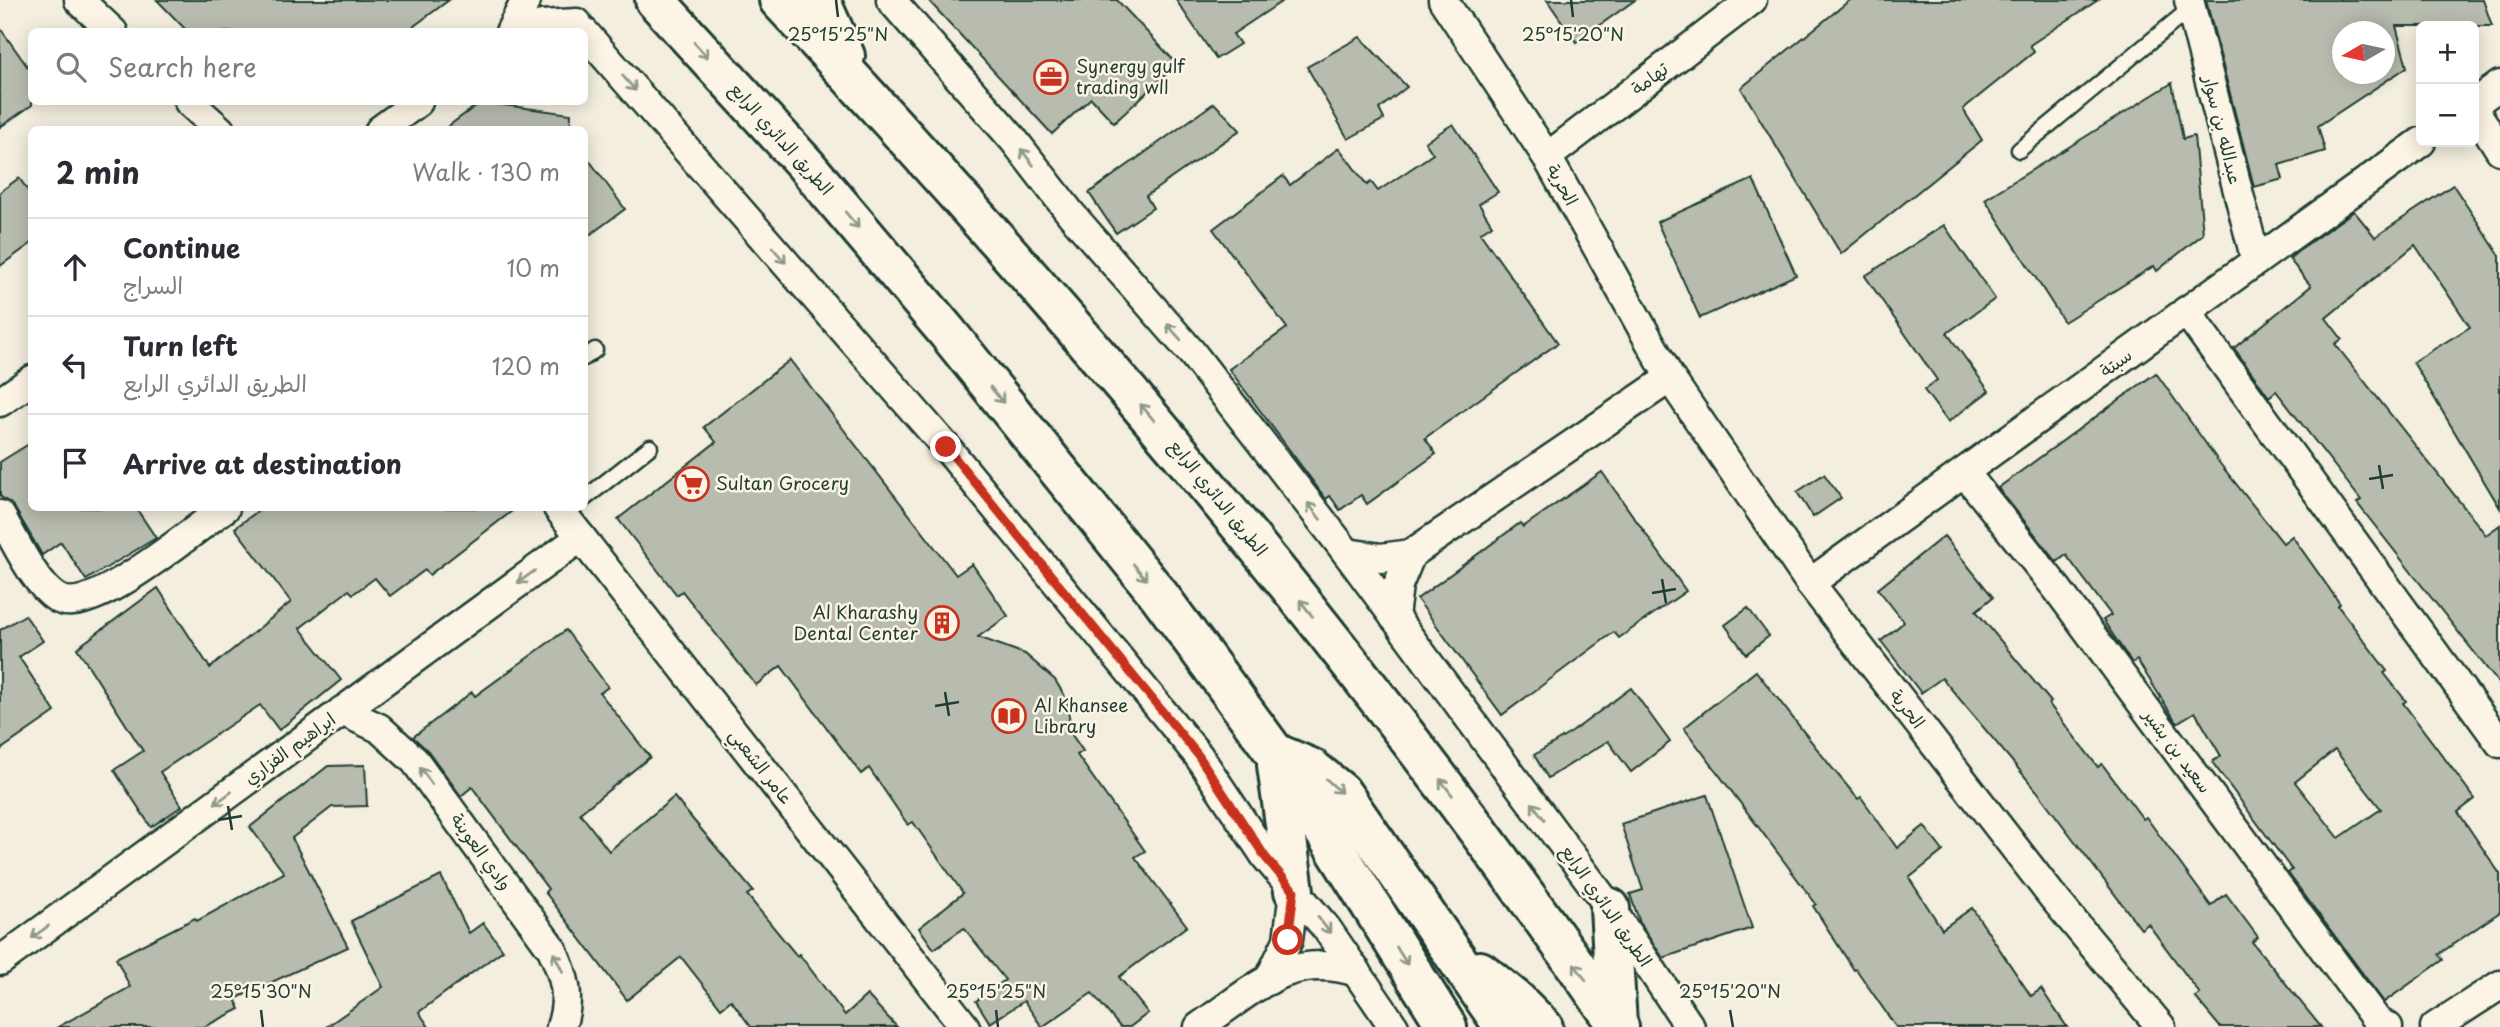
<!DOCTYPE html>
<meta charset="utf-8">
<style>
body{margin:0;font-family:"Playpen Sans","Playpen Sans Arabic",sans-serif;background:#f7f7f7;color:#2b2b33}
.controls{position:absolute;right:21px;top:21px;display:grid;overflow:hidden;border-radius:10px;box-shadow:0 4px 18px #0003}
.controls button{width:63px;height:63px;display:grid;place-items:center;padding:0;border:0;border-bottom:2px solid #e1e1e2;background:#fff;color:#2b2b33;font:35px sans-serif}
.compass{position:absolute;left:2332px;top:21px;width:63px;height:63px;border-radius:50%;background:#fff;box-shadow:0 4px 18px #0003;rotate:261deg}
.stop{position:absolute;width:21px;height:21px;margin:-16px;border:5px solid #c8321e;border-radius:50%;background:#fff}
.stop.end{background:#c8321e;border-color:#fff;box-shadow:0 2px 7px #0008}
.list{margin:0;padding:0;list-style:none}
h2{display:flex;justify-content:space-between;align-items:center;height:91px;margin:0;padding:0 28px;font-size:30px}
h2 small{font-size:23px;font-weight:400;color:#7c7c81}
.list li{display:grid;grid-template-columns:46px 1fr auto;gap:21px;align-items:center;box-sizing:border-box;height:98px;padding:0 28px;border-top:2px solid #e1e1e2}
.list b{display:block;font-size:26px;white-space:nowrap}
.list p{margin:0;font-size:23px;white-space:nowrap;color:#7c7c81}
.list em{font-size:23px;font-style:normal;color:#7c7c81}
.icon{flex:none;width:38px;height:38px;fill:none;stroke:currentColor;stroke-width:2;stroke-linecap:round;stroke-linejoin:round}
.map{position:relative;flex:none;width:2500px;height:1027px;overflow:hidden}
.search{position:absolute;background:#fff;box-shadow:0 4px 18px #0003;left:28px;top:28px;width:560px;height:77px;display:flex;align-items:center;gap:18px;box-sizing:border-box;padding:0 24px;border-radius:10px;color:#7c7c81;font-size:26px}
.panel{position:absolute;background:#fff;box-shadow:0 4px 18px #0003;left:28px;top:126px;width:560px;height:385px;border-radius:10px}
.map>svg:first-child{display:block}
.building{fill:#b8bcae;stroke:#1f3d34;stroke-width:2;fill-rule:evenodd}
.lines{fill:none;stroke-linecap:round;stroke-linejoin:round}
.service-casing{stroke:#1f3d34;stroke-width:19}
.minor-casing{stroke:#1f3d34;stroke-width:33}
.primary-casing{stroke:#1f3d34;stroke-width:44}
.service{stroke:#fcf5e5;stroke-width:14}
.minor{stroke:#fcf5e5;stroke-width:28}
.primary{stroke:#fcf5e5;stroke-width:38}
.oneway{stroke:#8e998c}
.route{stroke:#c8321e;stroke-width:9}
.ticks{fill:none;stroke:#1f3d34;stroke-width:2.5}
.labels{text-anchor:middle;stroke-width:5;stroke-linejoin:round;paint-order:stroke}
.poi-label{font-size:18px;fill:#1f3d34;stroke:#fcf5e5;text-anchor:start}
.street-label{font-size:18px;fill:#1f3d34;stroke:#fcf5e5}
.ticks-label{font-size:18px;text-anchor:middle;fill:#1f3d34;stroke:#fcf5e5;stroke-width:5;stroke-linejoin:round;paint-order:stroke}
</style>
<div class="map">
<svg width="2500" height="1027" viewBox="0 0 2500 1027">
<rect width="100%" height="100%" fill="#f3eede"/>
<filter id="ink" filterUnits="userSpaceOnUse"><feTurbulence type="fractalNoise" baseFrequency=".0143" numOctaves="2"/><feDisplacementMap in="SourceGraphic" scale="14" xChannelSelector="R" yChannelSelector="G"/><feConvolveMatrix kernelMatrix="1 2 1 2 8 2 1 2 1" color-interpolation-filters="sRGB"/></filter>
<g filter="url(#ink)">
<g class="building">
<path d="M157,0H449L406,32H188Z"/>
<path d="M928,0H1117L1177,64L1114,123L1091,98L1052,134Z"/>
<path d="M1176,0H1284L1233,34L1240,44L1216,59Z"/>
<path d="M1547,0H1635L1576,42Z"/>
<path d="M1850,0H2098L2030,45L2034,52L1963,109L1982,140L1841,254L1741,88Z"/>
<path d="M2206,0H2483L2492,26H2396L2407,67L2318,126L2325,151L2279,165L2283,179L2254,187ZM2342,32H2384V74H2342Z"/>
<path d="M0,28L32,73V105L0,127Z"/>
<path d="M1360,37L1407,87L1379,109L1384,119L1348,139L1307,67Z"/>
<path d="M2172,83L2183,139L2194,136L2203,234L2157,271L2154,266L2064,322L1985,199Z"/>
<path d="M481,102L571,114L570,130H443Z"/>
<path d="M1214,103L1240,130L1146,196L1153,208L1116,233L1089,193Z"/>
<path d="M1453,124L1498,192L1479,204L1492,225L1480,233L1558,343L1425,438L1436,454L1367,504L1361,495L1340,510L1330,496L1326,499L1229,369L1287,328L1213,229L1283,176L1290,185L1339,148L1367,185L1371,182L1378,191L1433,154L1425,142Z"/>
<path d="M584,153L625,209L584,239Z"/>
<path d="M19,178L32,196V243L0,266V192Z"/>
<path d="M1753,179L1796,275L1700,318L1657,222Z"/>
<path d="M2453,185L2500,256V508L2413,362L2470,327L2415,245L2326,318L2342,339L2335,344L2486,535L2500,525V685L2357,503L2361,500L2276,391L2269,397L2234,348L2311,286L2289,259L2302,248L2354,211L2375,237Z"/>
<path d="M1944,225L1995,299L1947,333L1989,391L1948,422L1924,390L1937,380L1865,276Z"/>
<path d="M790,360L956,575L972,564L1008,616L978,637L1025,654L1055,680L1066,698L1072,735L1083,751L1077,755L1145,851L1135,857L1187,926L1119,977L1148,1013L1130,1027H1120L1092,993L1042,1027L1024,1001L990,1023L976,1001L1005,980L964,928L934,949L919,928L963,893L913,822L908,825L869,768L861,774L781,666L756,685L682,591L677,595L618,519L716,442L704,427Z"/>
<path d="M2156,373L2221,465L2283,543L2292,536L2340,604L2338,606L2387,671L2384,673L2406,701L2403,703L2475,799L2458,812L2500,874V912L2439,954L2443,960L2384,1002L2288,873L2292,870L2212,762L2221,756L2195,712L2177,723L2137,660L2132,663L2103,620L2111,615L2066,555L2057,562L1998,488ZM2335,750L2381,809L2339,838L2295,782Z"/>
<path d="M32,442V508H136L156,538L86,580L61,542L42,555L14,507L0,496V462Z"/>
<path d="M1602,472L1686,591L1619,638L1614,632L1502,715L1417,599L1520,523L1523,527Z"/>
<path d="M1824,474L1841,498L1813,517L1797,492Z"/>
<path d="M262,508H516L429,575L425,570L390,596L375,578L353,594L349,590L300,628L341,680L279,730L260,705L160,772L182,806L151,827L114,770L143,751L77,648L158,588L210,668L291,602L235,528Z"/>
<path d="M1944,536L1993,597L1976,611L2051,702L2049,704L2098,767L2102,764L2143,819L2146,817L2211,906L2226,894L2258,937L2252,942L2321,1027H2220L2195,997L2200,994L2148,924L2141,929L2037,791L1942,678L1921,693L1881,641L1904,622L1878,589Z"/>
<path d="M1748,608L1769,636L1746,654L1725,625Z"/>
<path d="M25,615L43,641L19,657L55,712L0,750V630Z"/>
<path d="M566,630L608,687L600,693L650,757L580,813L609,851L674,797L753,891L747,895L797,956L799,954L845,1015L867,995L897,1027H751L731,1000L721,1008L681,957L627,1000L545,892L548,889L472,787L461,796L428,751L413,737L472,692L475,696Z"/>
<path d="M1756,671L1833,769L1858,799L1861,797L1897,848L1924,826L1943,851L1909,878L1942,929L1972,908L2031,996L2041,989L2067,1027H1896L1856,969L1854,970L1813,906L1816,904L1684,728Z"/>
<path d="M1631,688L1670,742L1631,772L1608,741L1548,778L1534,755L1572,732Z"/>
<path d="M365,765L367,806L332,807L292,838L348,947L235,999L240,1009L204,1027H58L130,987L116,958L195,918L197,921L284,873L250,827L328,766Z"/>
<path d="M1707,795L1752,928L1663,958L1640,923L1630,894L1643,890L1621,824Z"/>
<path d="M441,876L469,933L483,923L503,950L419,1012L429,1027H326L383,987L351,921Z"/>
</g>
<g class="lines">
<g class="service-casing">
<g id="service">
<path d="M2019,150L2191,8"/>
<path d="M584,358L595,350"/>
<path d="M584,499L650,447"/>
</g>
</g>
<g class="minor-casing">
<g id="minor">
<path d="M79,0L113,32"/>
<path d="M891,0L1013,139L1071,214L1192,353L1347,553L1610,908L1690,1027"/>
<path d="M1443,0L1547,157L1670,378L1810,583L2052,896L2161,1027"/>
<path d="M2189,0L2256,261"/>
<path d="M510,32L526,0"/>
<path d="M515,32L542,25L577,23"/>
<path d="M584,32L946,447L1198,755L1266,857L1327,929L1394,1027"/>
<path d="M189,102L220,130"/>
<path d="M2474,104L2500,85"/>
<path d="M2474,109L2500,150"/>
<path d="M380,130L418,102"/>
<path d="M1547,157L1752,0"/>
<path d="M2186,311L2500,743"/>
<path d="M0,402L32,380"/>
<path d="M1965,473L2058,590L2378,1022L2388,1027"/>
<path d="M558,508L965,1027"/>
<path d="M0,515C14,538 34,584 57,598C90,619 194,529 225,508"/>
<path d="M1347,553L1381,558L1411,554L1670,378"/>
<path d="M1810,583L2421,142"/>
<path d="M1394,617L1398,585L1411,554"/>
<path d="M342,711L379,728L415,761L552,949C565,977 571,997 561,1027"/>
<path d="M0,961L581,537"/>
<path d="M1269,980L1288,940L1294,891"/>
<path d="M1199,1027C1252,991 1289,950 1357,972"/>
<path d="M2435,1027L2500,985"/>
</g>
</g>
<g class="primary-casing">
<g id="primary">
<path d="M655,0L805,164L947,332L1159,595L1275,753L1447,1027"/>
<path d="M779,0C1081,323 1367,663 1619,1027"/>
<path d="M820,0L845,56"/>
<path d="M1275,753L1311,768L1341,792L1504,1027"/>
<path d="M1277,765L1294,891"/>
<path d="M1610,908L1617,1024"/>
<path d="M1480,971L1516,1000L1543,1027"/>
</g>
</g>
<use href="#service" class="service"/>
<use href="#minor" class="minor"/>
<use href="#primary" class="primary"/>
</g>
<defs><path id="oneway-shaft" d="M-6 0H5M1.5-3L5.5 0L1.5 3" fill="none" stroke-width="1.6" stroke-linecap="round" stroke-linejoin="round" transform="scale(1.75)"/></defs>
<g class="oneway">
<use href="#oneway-shaft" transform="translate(701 50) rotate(48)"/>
<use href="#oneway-shaft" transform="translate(629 83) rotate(49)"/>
<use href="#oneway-shaft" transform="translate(1027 157) rotate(-128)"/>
<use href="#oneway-shaft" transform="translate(852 220) rotate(50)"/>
<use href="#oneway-shaft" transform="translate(779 255) rotate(49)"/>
<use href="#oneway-shaft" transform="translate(1174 332) rotate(-131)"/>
<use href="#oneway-shaft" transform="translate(997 395) rotate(51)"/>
<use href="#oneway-shaft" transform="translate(1147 412) rotate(-130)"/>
<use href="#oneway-shaft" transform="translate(1314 511) rotate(-128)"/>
<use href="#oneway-shaft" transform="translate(1140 572) rotate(51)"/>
<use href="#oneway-shaft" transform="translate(526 577) rotate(144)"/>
<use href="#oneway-shaft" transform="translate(1306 608) rotate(-128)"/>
<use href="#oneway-shaft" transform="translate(426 776) rotate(-126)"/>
<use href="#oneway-shaft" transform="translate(1334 786) rotate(42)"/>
<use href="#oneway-shaft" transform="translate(1446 787) rotate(-128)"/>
<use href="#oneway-shaft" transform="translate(223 798) rotate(144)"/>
<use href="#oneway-shaft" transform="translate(1538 811) rotate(-127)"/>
<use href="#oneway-shaft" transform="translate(1324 925) rotate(52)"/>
<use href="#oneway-shaft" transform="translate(40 932) rotate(144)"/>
<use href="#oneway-shaft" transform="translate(1402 956) rotate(58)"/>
<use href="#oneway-shaft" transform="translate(558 962) rotate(-116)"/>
<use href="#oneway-shaft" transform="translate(1580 972) rotate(-126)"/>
</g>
</g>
<g class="lines" filter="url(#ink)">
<path class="route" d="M946,447L1198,755L1266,858L1294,891L1288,940"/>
</g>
<path class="ticks" d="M836,0L838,17M1571,0L1573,17M2379,465L2383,489M2369,479L2393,475M1662,579L1666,603M1652,593L1676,589M945,692L949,716M935,706L959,702M228,806L232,830M218,820L242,816M261,1010L263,1027M996,1010L998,1027M1730,1010L1733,1027"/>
<defs>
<g id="office-ring" transform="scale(1.75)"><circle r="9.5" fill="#fcf5e5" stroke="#c8321e" stroke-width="1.5"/><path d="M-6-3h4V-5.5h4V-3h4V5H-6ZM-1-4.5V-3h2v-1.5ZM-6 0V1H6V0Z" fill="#c8321e"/></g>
<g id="supermarket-ring" transform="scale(1.75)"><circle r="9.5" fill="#fcf5e5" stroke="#c8321e" stroke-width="1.5"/><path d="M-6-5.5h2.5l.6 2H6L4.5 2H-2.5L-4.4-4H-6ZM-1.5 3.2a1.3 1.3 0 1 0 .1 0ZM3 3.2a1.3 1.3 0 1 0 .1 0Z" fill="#c8321e"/></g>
<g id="building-ring" transform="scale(1.75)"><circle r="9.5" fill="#fcf5e5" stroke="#c8321e" stroke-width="1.5"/><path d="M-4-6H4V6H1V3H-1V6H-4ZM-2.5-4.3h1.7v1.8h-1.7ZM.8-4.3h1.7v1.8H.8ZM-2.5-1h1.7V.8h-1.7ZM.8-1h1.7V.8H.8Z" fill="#c8321e"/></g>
<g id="library-ring" transform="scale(1.75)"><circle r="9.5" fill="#fcf5e5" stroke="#c8321e" stroke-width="1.5"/><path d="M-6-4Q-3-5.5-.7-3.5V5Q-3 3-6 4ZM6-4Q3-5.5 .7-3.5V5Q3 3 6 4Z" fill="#c8321e"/></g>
</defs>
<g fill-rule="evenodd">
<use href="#office-ring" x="1051" y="77"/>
<use href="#supermarket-ring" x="692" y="484"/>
<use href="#building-ring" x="942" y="623"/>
<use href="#library-ring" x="1009" y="716"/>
</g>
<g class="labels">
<g class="poi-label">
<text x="1076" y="73">Synergy gulf<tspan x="1076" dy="21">trading wll</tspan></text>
<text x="716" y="490">Sultan Grocery</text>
<text x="918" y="619" text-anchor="end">Al Kharashy<tspan x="918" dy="21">Dental Center</tspan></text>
<text x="1034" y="712">Al Khansee<tspan x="1034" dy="21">Library</tspan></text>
</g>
<g class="street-label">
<text transform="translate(1650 79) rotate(-37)" y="6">تهامة</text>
<text transform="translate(2222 130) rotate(76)" y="6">عبدالله بن سوار</text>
<text transform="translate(781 139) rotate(48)" y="6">الطريق الدائري الرابع</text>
<text transform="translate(1562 185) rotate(61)" y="6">الحرية</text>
<text transform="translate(2116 363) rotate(-36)" y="6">سبتة</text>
<text transform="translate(1218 498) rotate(51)" y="6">الطريق الدائري الرابع</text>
<text transform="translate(1907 709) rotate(52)" y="6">الحرية</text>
<text transform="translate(290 749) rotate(-36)" y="6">ابراهيم الفزاري</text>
<text transform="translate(2177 751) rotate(53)" y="6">سعيد بن بشير</text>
<text transform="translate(761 767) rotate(52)" y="6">عامر الشعبي</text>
<text transform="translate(481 852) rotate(54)" y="6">وادي العوينة</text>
<text transform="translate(1606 906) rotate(55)" y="6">الطريق الدائري الرابع</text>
</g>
</g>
<g class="ticks-label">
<text x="838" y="41">25°15'25"N</text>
<text x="1573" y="41">25°15'20"N</text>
<text x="261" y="998">25°15'30"N</text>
<text x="996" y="998">25°15'25"N</text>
<text x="1730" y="998">25°15'20"N</text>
</g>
</svg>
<div class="controls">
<button>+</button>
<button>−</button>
</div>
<svg class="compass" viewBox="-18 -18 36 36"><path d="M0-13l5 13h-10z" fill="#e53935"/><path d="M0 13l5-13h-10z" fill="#7c7c81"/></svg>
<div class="stop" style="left:1288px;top:940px"></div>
<div class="stop end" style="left:946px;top:447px"></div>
<div class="search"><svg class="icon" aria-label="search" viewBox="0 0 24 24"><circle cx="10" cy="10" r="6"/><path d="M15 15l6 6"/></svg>Search here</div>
<section class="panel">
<h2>2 min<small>Walk · 130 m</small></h2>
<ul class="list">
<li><svg class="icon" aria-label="ahead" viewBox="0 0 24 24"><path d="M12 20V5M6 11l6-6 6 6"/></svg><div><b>Continue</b><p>السراج</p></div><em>10 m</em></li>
<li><svg class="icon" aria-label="left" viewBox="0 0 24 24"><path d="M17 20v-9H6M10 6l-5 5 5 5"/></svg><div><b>Turn left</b><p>الطريق الدائري الرابع</p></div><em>120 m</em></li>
<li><svg class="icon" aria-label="arrive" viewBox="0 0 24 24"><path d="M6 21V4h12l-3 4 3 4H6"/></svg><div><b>Arrive at destination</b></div></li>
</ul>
</section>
</div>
